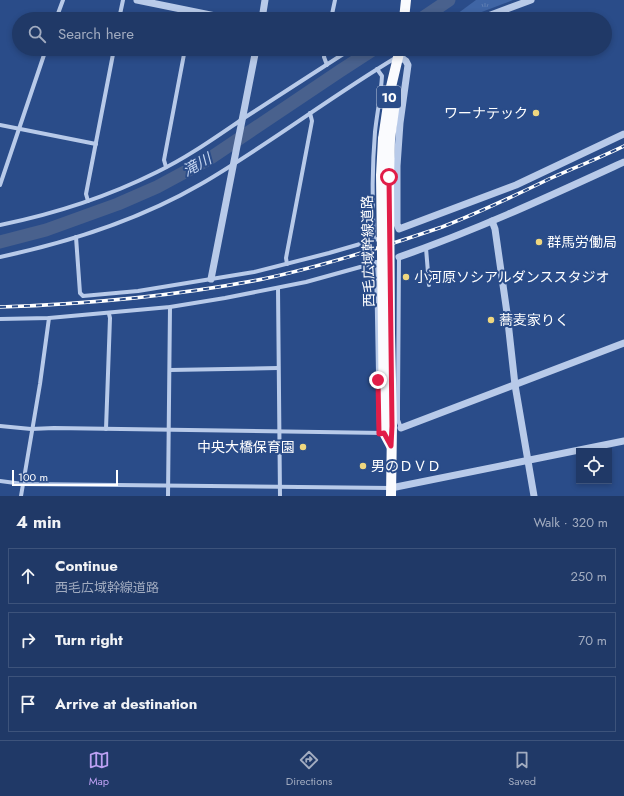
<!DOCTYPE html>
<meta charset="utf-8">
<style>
body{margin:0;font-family:Jost,"Noto Sans JP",sans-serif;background:#2d4470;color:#f1f3f6}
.controls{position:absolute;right:12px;bottom:12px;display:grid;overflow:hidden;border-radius:0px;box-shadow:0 2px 6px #0003}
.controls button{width:36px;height:36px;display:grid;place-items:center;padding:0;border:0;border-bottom:1px solid #3d537b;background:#203967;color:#f1f3f6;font:20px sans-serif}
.scale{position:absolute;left:12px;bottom:10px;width:106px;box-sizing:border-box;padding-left:4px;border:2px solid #fff;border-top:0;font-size:11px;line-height:14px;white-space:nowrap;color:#fff;-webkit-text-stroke:3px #2a4c89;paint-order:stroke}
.stop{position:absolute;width:12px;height:12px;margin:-9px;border:3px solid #e11d48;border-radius:50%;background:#fff}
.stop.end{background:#e11d48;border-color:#fff;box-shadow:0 1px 4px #0008}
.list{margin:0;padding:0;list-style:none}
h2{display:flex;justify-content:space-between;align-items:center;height:52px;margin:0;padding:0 16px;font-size:17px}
h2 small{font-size:13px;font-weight:400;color:#a2acc0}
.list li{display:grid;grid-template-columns:26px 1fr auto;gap:12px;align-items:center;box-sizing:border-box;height:56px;margin:0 8px 8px;padding:0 8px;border:1px solid #3d537b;border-radius:0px}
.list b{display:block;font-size:15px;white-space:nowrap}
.list p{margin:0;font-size:13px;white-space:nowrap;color:#a2acc0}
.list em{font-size:13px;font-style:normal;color:#a2acc0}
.icon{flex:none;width:22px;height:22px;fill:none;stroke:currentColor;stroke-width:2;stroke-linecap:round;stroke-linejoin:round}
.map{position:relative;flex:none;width:624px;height:496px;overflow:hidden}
.search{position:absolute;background:#203967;box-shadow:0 2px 6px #0003;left:12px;right:12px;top:12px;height:44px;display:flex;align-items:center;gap:10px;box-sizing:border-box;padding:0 14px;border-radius:22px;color:#a2acc0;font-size:15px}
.sheet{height:244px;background:#203967}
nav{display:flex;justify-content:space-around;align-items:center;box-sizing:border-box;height:56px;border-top:1px solid #3d537b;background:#203967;font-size:11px;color:#a2acc0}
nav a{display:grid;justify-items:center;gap:2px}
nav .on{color:#bca0f2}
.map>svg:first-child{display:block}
.park{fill:url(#park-tufts)}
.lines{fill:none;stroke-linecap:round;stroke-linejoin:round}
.river{stroke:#49618d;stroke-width:13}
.minor{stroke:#b8cae9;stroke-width:4}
.tertiary{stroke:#b8cae9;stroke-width:7}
.primary{stroke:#fafbfe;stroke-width:10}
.rail-casing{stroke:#fff;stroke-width:3.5}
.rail{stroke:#2a4c89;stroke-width:2;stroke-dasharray:6;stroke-linecap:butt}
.primary-bridge{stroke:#fafbfe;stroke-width:10}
.route{stroke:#e11d48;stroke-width:5}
.poi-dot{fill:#efd77f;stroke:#2a4c89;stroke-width:1.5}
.labels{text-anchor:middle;stroke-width:4;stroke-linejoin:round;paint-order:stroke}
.shield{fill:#2a4c89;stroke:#bfc9dc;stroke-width:1}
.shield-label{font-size:13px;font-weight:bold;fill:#fff}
.poi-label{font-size:14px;fill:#fff;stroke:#2a4c89;text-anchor:start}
.street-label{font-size:14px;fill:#fff;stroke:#2a4c89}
.water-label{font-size:15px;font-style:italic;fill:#c4d4f0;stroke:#2a4c89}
</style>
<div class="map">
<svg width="624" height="496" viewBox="0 0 624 496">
<defs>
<pattern id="park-tufts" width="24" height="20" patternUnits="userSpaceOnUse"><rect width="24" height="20" fill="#3f65a5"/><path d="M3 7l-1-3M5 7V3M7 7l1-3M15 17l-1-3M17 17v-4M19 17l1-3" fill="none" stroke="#5c7cb2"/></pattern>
</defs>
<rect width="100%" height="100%" fill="#2a4c89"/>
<path class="park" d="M476,0H513L463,19H459L457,14Z"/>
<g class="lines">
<g class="river">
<path d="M421,19L449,0"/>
<path d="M0,242L46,230L118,204L157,187L209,159L340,71L374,49"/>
</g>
<g class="minor">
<path d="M56,19L63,0"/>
<path d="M119,19L123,0"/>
<path d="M190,19L192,12"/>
<path d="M331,19L335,0"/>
<path d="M325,49L324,57L327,65"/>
<path d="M0,125L96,144"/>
<path d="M166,167L164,160L185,49"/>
<path d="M0,185L46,49"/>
<path d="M88,201L86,194L114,49"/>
<path d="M0,225C54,214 107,197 157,172C188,157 216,137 244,118C280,95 315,72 351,49"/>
<path d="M76,237L80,293L83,296L138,291L254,272L329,253L381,238"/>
<path d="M374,240C372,204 372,168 375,132C377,113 381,95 382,76L377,69"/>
<path d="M426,248L429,285"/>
<path d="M0,257C70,242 139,220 201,184C268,145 330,97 397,57"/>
<path d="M398,257H399L398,402V420L401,428"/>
<path d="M376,262L379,429"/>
<path d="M287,264L286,258L312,121L310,113"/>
<path d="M278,288L280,496"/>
<path d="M0,319L49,318L170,307L225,298L306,282L382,261"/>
<path d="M170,370L278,368"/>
<path d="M0,426L31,429L54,428L384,433"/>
<path d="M106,429L110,318L109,314"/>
<path d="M0,481L23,484L391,488"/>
<path d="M21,496L40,384L49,318"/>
<path d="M168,496L170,307"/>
</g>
<g class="tertiary">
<path d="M137,0L230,19"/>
<path d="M262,19L265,0"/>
<path d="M480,19L531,0"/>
<path d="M410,49L399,56L406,61L408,65L400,123L397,166V224L399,229L516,185L624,134"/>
<path d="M492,221L495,229L507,313L515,385L534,496"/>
<path d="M399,257C477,230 550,196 624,162"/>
<path d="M211,279L256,49"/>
<path d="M401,428L624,343"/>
<path d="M391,488L624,441"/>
</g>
<g class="primary">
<path d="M404,19L406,0"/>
<path d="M383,139L390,91L400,49"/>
<path d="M390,139L396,95"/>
<path d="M383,333L384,433L391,446"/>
<path d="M390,333L392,426L391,496"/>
</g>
<g class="rail-casing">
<path id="rail" d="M0,307C88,304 176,296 263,279C324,266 383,247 442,227C478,213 514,196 549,179C574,168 599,158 624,146"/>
</g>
<use href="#rail" class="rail"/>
<g class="primary-bridge">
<path d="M383,139L381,175L383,333"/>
<path d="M390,139L389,177L390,333"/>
</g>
</g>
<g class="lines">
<path class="route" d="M378,380L379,434L384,433L391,446L392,426L389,177"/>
</g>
<g class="poi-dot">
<circle cx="536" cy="113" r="4"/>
<circle cx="539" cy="242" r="4"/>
<circle cx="406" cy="277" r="4"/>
<circle cx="491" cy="320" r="4"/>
<circle cx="303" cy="447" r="4"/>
<circle cx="363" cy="466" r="4"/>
</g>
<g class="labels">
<rect class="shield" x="377" y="86" width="24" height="22" rx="3"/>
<g class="shield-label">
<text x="389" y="102">10</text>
</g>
<g class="poi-label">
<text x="528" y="118" text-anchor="end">ワーナテック</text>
<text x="547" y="247">群馬労働局</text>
<text x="414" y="282">小河原ソシアルダンススタジオ</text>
<text x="499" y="325">蕎麦家りく</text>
<text x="295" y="452" text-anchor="end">中央大橋保育園</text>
<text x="371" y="471">男のＤＶＤ</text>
</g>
<g class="street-label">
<text transform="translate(368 251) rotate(-91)" y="5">西毛広域幹線道路</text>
</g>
<g class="water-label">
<text transform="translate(197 165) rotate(-29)" y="5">滝川</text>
</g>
</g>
</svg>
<div class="controls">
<button><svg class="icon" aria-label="locate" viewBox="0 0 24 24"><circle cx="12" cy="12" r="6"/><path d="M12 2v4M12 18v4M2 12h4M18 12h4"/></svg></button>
</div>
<div class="scale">100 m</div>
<div class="stop" style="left:389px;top:177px"></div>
<div class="stop end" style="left:378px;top:380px"></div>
<div class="search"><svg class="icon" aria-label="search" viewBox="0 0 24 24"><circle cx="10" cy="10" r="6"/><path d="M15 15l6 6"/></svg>Search here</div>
</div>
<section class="sheet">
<h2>4 min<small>Walk · 320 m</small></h2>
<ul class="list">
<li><svg class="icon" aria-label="ahead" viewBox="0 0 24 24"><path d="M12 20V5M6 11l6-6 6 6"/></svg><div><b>Continue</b><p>西毛広域幹線道路</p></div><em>250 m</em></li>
<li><svg class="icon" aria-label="right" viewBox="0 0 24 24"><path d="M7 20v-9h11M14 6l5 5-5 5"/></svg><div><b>Turn right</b></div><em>70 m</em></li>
<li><svg class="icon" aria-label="arrive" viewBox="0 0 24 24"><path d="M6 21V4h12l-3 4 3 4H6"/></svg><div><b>Arrive at destination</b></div></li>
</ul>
</section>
<nav>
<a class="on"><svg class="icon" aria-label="map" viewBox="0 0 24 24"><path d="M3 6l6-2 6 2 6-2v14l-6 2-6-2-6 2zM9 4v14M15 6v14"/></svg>Map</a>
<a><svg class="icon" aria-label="directions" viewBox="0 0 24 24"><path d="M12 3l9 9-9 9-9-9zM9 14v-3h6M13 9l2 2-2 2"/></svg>Directions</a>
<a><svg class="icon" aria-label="saved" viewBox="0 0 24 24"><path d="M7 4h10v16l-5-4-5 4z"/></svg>Saved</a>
</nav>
